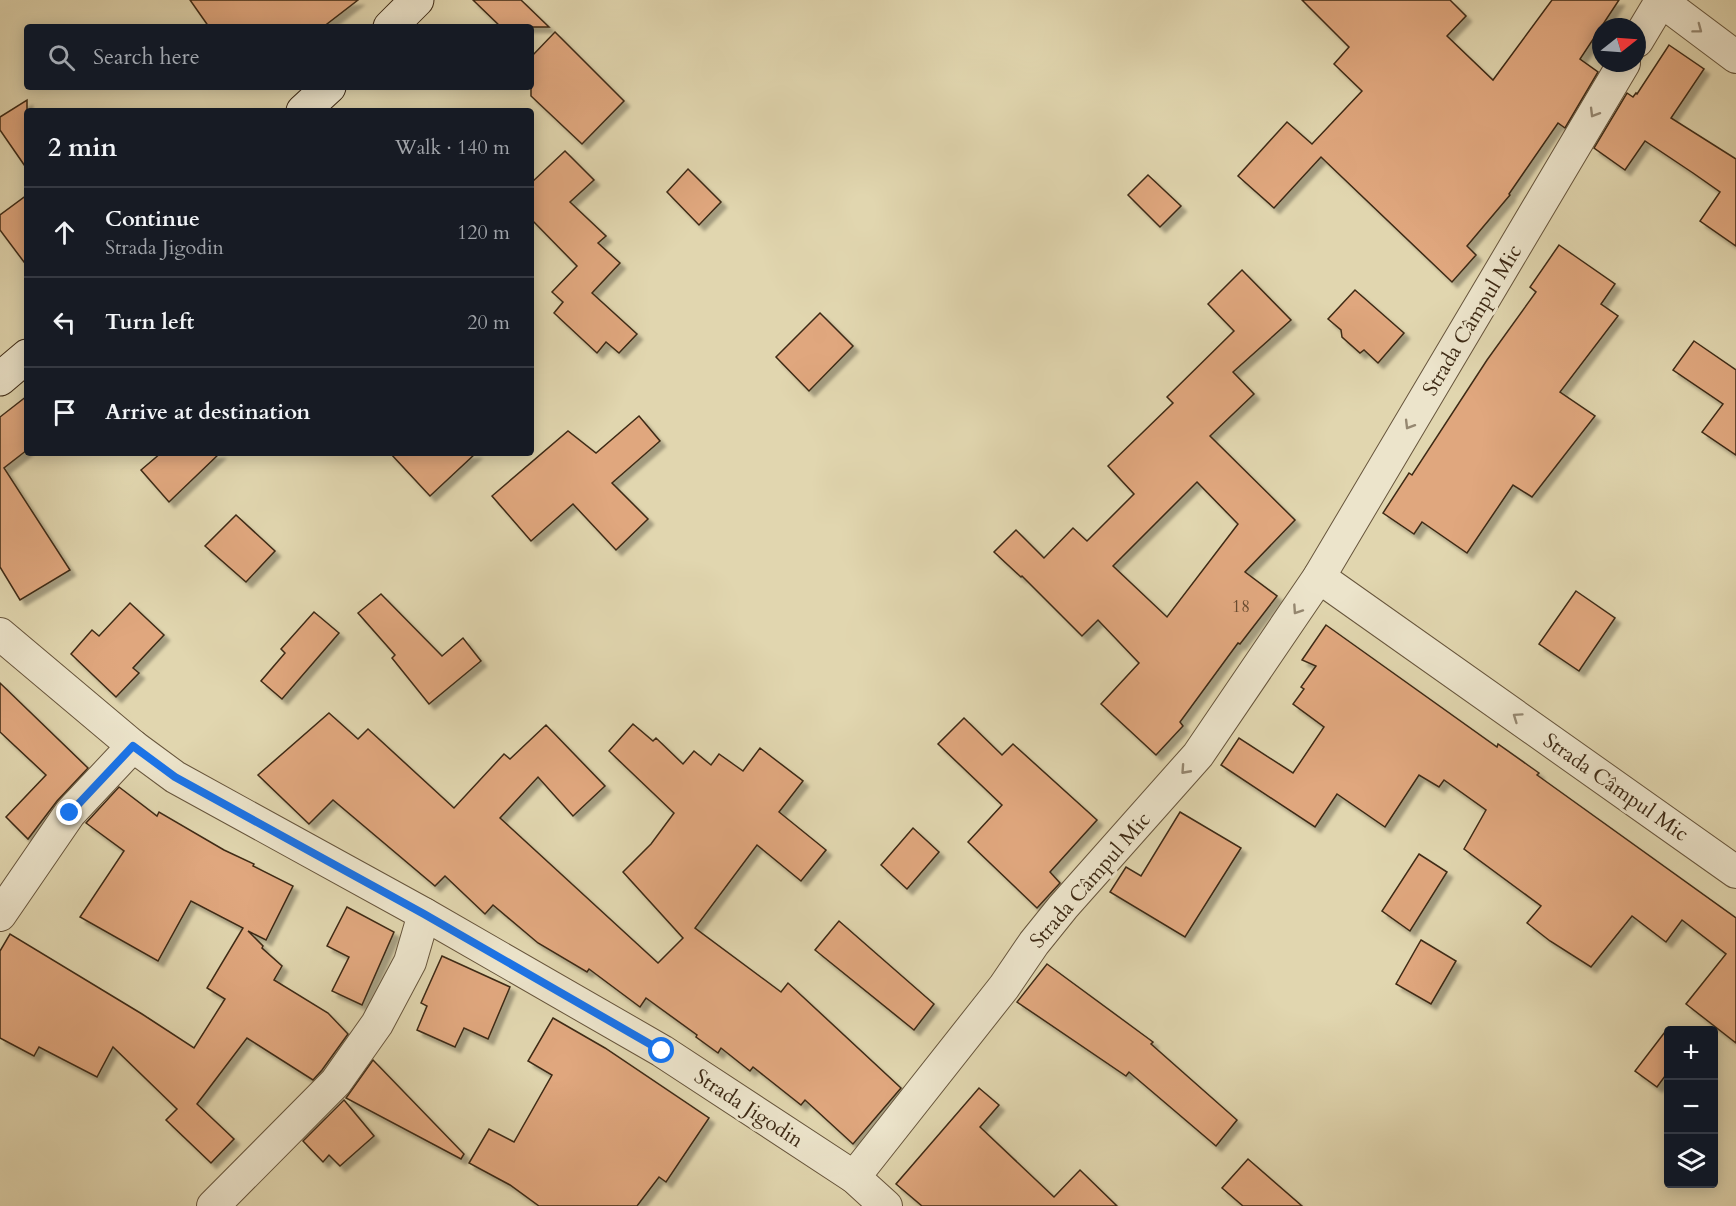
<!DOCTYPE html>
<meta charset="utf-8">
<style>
body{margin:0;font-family:Cardo,serif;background:#242831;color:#f1f3f6}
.controls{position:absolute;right:18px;bottom:18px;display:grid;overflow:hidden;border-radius:6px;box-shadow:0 3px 15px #0003}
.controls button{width:54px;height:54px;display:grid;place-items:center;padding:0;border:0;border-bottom:2px solid #363941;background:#171b24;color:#f1f3f6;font:30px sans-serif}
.compass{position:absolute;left:1592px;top:18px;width:54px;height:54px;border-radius:50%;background:#171b24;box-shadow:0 3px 15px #0003;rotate:73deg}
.stop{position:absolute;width:18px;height:18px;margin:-14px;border:4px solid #1a73e8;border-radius:50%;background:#fff}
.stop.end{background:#1a73e8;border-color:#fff;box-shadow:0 2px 6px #0008}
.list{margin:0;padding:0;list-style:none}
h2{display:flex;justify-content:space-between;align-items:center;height:78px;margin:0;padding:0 24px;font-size:26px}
h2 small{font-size:20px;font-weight:400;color:#9ea1a6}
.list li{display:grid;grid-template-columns:39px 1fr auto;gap:18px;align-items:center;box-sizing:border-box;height:90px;padding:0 24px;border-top:2px solid #363941}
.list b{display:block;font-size:22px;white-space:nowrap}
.list p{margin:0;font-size:20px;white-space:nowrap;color:#9ea1a6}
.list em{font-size:20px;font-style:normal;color:#9ea1a6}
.icon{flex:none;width:33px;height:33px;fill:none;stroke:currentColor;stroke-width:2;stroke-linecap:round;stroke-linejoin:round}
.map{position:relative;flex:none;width:1736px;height:1206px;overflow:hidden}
.search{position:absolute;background:#171b24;box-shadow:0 3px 15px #0003;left:24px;top:24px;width:510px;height:66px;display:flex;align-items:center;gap:15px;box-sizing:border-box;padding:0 21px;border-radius:6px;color:#9ea1a6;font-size:22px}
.panel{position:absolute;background:#171b24;box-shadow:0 3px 15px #0003;left:24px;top:108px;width:510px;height:348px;border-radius:6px}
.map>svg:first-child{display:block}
.building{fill:#e0a77e;stroke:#3e2a15;stroke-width:1.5;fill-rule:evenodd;filter:url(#shadow)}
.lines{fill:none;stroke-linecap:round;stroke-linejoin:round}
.street-casing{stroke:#67553c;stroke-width:34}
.secondary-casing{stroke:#3e2a15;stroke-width:35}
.street{stroke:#ece4cb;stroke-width:32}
.secondary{stroke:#ece4cb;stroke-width:33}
.oneway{stroke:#958770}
.route{stroke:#1a73e8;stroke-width:8}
.labels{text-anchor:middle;stroke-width:6;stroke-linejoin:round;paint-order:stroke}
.number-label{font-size:18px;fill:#66492f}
.street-label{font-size:21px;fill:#3e2a15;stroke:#ece4cb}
</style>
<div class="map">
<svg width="1736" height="1206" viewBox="0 0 1736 1206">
<defs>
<filter id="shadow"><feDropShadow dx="5.5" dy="5.5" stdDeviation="1.5" flood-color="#0004"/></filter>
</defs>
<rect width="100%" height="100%" fill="#e1d6af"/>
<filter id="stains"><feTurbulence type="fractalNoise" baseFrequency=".00333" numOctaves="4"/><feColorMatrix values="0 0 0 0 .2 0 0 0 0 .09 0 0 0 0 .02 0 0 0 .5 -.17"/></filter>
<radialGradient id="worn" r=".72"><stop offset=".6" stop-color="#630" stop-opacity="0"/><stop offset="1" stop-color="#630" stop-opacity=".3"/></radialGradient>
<g class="building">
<path d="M190,0H358L323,27H209Z"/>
<path d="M473,0H521L549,27H501Z"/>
<path d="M1302,0H1450L1466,16L1447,36L1493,80L1552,0H1619L1580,59L1598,72L1565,128L1558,123L1509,194L1510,195L1467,246L1476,255L1452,282L1321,157L1274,208L1238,176L1287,122L1312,144L1362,91L1334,64L1349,47Z"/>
<path d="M555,32L624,101L582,144L531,96V57Z"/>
<path d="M1669,45L1704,69L1671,118L1736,159V246L1700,221L1720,192L1693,173L1645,141L1625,170L1594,148L1627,93L1633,97L1636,93L1637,94Z"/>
<path d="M27,100V169L0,130V117Z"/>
<path d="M565,151L594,180L570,202L606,236L598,243L620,263L592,293L637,334L619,353L606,342L597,353L554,313L563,302L552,292L577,266L531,219V183Z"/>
<path d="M688,169L721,202L699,225L667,192Z"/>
<path d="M1148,175L1181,206L1160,227L1128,195Z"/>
<path d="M27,195V266L0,230V215Z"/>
<path d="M1559,245L1615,284L1601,304L1618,316L1560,392L1595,416L1532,497L1513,485L1467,553L1422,522L1414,534L1383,513L1409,473L1412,475L1487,360L1536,292L1530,287Z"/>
<path d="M1242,270L1291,320L1233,372L1254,394L1210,436L1295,520L1245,572L1277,596L1240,644L1238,643L1180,722L1183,726L1156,755L1101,704L1139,663L1098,620L1082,636L1022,576L1021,577L994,552L1016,530L1044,558L1073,528L1087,541L1134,494L1108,466L1173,403L1167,397L1234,331L1208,304ZM1197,482L1238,524L1167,617L1113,566Z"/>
<path d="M1355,290L1404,333L1378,363L1364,350L1360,353L1342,337L1341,330L1328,319Z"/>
<path d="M820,313L853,346L809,391L776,357Z"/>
<path d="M1694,341L1736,370V455L1702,432L1723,404L1673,370Z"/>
<path d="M27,396V450L4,468L70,570L20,600L0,567V417Z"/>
<path d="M639,416L660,441L612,483L648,519L616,550L573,504L531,541L492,496L568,431L596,453Z"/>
<path d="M161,453H220L169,502L141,470Z"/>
<path d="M390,453H476L430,496Z"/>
<path d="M236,515L275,551L246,582L205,546Z"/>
<path d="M1576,591L1615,618L1579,671L1539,644Z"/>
<path d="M381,594L442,656L463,638L481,661L429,704L392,658L395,655L358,613Z"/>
<path d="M130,603L164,635L133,668L139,673L116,697L71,654L92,630L99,636Z"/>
<path d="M314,612L339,633L282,699L261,681L285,653L281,649Z"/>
<path d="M1326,625L1497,747L1498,744L1539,773L1537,775L1736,918V1043L1686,1004L1726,954L1682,920L1666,942L1632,916L1591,967L1550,941L1527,923L1541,906L1464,849L1486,810L1444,780L1439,787L1419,775L1385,827L1337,794L1315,827L1221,765L1239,738L1293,773L1324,727L1293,704L1304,689L1301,687L1316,666L1302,660Z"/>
<path d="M0,683L88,768L57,801L28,839L6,817L46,775L0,732Z"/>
<path d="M329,713L358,739L368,729L454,808L504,754L510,759L546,725L605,786L573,816L538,777L500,818L658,963L683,938L623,872L651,844L674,813L609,751L633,724L653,741L656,738L683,764L694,751L711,765L719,754L743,771L760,748L803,781L779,812L826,850L801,881L757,845L695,928L781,992L788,983L901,1088L853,1144L805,1100L801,1105L753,1067L750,1071L721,1048L718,1053L696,1037L697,1035L646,998L640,1007L589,969L587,972L538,943L493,905L485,914L445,876L435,886L333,800L309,824L258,775Z"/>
<path d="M964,718L1002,755L1013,744L1097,820L1050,872L1060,883L1037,908L968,842L1002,805L938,744Z"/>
<path d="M119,787L157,816L159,812L224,850L254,864L253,866L293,886L266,940L248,931L263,946L262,948L282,966L274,980L328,1013L348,1034L322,1070L313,1080L247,1038L197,1104L234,1139L211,1163L166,1120L177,1109L113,1047L97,1077L39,1047L34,1056L0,1038V951L10,934L142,1014L194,1048L225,999L207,988L243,928L191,901L158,961L80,917L124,851L86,823Z"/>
<path d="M1180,812L1241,848L1185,937L1110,892L1126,867L1141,876Z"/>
<path d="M913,828L939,852L907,889L881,865Z"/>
<path d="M1419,854L1447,872L1410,931L1382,911Z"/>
<path d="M347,907L394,932L362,1005L332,991L349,957L327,946Z"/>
<path d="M839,921L934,1004L914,1030L815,950Z"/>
<path d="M1421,940L1456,961L1431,1004L1396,984Z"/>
<path d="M442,956L510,987L488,1039L464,1028L455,1047L417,1030L427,1006L421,1003Z"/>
<path d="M1047,964L1153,1042L1151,1044L1237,1120L1216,1146L1129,1072L1126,1076L1017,1002Z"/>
<path d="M553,1018L605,1048L709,1118L666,1182L659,1177L637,1206H539L510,1185L469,1163L489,1129L514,1142L552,1075L528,1061Z"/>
<path d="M1668,1028V1072L1657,1087L1635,1071Z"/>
<path d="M373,1060L464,1154L461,1159L346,1098Z"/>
<path d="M979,1088L999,1105L980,1127L1054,1197L1080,1170L1117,1206H922L896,1184Z"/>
<path d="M344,1100L374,1136L340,1166L329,1155L323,1162L303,1141Z"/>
<path d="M1248,1159L1302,1206H1243L1222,1188Z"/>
</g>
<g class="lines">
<g class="street-casing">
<g id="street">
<path d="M1660,0L1736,57"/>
<path d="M1637,41L1661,1"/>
<path d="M1319,577L1736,872"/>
<path d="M0,634L133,746L175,777L424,914L662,1051L854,1177L886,1206"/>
<path d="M0,915L70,813L133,746"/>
<path d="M854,1177L1004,987L1034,943L1063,907L1198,755L1319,577L1624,63"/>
<path d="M213,1206L336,1082L377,1024L410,962L424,914"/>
</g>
</g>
<g class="secondary-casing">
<g id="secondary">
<path d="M390,27L417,0"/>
<path d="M303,111L329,87"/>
<path d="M0,379L27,356"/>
</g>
</g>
<use href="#street" class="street"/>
<use href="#secondary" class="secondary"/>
</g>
<defs><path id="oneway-chevron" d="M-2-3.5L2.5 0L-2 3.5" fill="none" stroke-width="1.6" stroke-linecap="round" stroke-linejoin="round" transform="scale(1.5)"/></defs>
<g class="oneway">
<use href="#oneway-chevron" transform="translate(1698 29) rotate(37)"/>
<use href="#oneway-chevron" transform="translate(1594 113) rotate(121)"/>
<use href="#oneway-chevron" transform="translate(1409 425) rotate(121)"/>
<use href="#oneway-chevron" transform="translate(1297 610) rotate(124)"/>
<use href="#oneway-chevron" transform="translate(1517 717) rotate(-145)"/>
<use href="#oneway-chevron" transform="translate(1185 770) rotate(132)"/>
</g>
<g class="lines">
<path class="route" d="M70,813L133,746L175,777L424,914L662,1051"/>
</g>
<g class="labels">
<g class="number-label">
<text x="1241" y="612">18</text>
</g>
<g class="street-label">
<text transform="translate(1472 320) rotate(-59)" y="7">Strada Câmpul Mic</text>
<text transform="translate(1616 787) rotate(35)" y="7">Strada Câmpul Mic</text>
<text transform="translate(1090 880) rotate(-49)" y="7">Strada Câmpul Mic</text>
<text transform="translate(749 1108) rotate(33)" y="7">Strada Jigodin</text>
</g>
</g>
<rect width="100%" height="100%" filter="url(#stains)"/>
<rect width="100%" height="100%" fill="url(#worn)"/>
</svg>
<div class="controls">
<button>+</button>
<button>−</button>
<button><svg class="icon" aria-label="layers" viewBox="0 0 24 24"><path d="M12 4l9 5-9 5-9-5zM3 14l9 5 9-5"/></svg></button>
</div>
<svg class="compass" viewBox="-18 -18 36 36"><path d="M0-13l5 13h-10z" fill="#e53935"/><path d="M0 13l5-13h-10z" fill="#9ea1a6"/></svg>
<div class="stop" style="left:662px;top:1051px"></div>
<div class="stop end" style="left:70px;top:813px"></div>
<div class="search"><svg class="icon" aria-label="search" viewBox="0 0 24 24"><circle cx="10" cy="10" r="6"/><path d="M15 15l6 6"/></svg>Search here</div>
<section class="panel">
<h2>2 min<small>Walk · 140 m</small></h2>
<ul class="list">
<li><svg class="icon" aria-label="ahead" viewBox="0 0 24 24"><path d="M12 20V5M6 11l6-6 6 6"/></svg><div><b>Continue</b><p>Strada Jigodin</p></div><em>120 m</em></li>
<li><svg class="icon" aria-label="left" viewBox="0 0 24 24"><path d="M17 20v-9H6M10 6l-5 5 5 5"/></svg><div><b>Turn left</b></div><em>20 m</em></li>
<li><svg class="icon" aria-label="arrive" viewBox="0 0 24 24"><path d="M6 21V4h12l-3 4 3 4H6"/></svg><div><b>Arrive at destination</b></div></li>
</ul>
</section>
</div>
